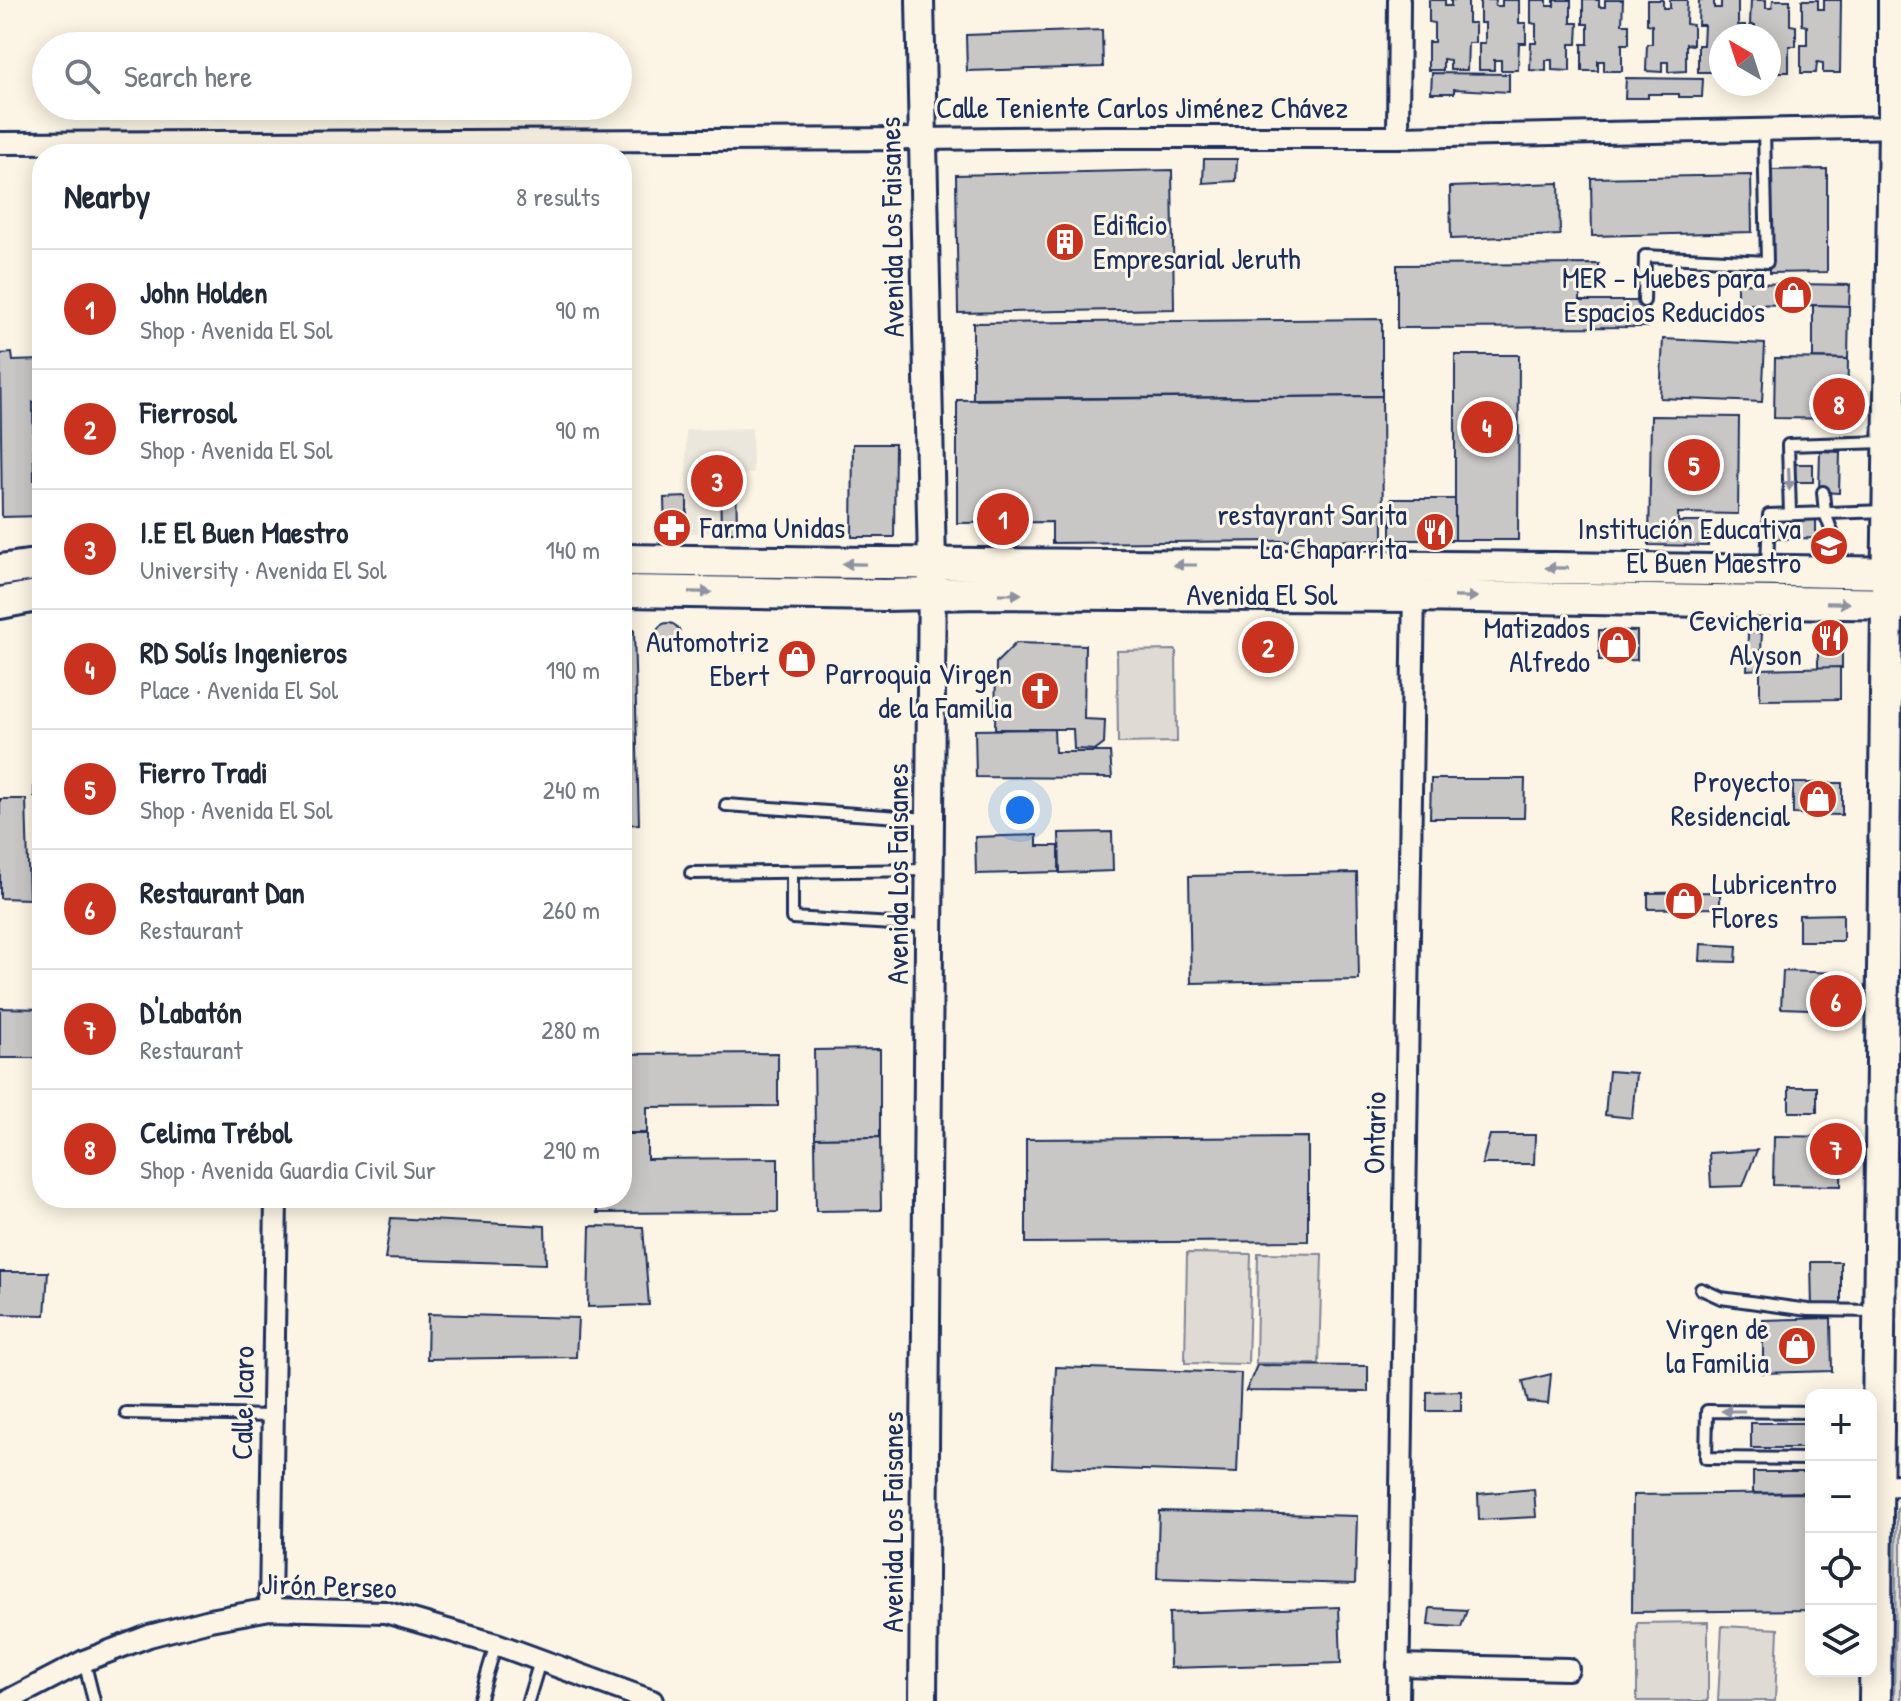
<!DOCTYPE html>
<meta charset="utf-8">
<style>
body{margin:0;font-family:"Patrick Hand",sans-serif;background:#f6f6f7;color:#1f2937}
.controls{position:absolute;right:24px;bottom:24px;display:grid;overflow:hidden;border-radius:16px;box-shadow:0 4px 20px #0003}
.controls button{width:72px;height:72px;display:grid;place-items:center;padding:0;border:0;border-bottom:2px solid #e0e1e3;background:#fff;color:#1f2937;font:40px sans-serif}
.compass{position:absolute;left:1709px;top:24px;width:72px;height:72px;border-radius:50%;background:#fff;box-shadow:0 4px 20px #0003;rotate:321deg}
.you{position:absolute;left:1020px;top:810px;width:28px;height:28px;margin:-20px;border:6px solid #fff;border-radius:50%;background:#1a73e8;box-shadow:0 0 0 12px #1a73e833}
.badge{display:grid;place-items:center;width:52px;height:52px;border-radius:50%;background:#c8321e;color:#fff;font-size:26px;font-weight:700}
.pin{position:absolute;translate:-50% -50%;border:4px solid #fff;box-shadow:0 2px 8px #0006}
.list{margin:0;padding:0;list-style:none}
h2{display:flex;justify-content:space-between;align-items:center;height:104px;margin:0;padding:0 32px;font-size:34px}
h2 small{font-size:26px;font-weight:400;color:#747a83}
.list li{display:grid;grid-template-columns:52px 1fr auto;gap:24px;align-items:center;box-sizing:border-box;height:120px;padding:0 32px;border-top:2px solid #e0e1e3}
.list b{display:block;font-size:30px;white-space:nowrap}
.list p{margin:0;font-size:26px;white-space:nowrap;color:#747a83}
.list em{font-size:26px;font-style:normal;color:#747a83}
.icon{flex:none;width:44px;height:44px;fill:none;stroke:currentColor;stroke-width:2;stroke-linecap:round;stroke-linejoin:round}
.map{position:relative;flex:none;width:1901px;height:1701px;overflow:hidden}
.search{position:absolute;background:#fff;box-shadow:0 4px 20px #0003;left:32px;top:32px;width:600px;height:88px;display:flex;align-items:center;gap:20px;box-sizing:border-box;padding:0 28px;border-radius:44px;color:#747a83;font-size:30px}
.panel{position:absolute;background:#fff;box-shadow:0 4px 20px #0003;left:32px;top:144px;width:600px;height:1064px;border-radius:32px}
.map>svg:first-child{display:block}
.built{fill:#ece7dc}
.green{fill:#dfdbd4;stroke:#7d8599;stroke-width:2}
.building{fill:#c8c7c6;stroke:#1b2f5e;stroke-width:2}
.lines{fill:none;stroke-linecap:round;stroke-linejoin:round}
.service-casing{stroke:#1b2f5e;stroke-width:16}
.minor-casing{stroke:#1b2f5e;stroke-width:26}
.tertiary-casing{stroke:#1b2f5e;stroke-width:32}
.secondary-casing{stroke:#1b2f5e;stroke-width:36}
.service{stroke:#fcf5e5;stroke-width:10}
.minor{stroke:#fcf5e5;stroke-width:20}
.tertiary{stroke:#fcf5e5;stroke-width:26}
.secondary{stroke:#fcf5e5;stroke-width:30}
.oneway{fill:#8c92a2}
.labels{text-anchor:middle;stroke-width:6;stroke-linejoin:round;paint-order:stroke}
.street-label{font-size:30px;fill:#1b2f5e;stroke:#fcf5e5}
.poi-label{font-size:30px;fill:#1b2f5e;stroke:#fcf5e5;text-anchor:end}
</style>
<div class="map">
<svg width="1901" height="1701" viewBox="0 0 1901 1701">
<rect width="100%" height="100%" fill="#fcf5e5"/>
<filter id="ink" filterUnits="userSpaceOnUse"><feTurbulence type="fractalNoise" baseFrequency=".0125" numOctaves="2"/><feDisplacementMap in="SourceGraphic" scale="16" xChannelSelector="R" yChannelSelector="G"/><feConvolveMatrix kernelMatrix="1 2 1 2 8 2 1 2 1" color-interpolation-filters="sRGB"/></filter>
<g filter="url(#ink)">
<path class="built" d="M752,428L753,474L720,475L721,532L687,533L686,430Z"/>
<g class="green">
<path d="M1176,650L1177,742L1118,743L1117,651Z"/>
<path d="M1187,1253L1251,1254L1248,1364L1185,1363Z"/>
<path d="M1258,1253L1322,1254L1319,1364L1256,1363Z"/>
<path d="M1901,1506V1701H1894L1897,1509Z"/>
<path d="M1708,1622V1701H1637V1623Z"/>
<path d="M1722,1626L1778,1629L1775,1701H1718Z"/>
</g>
<g class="building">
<path d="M1429,0H1445V6H1451V0H1468V23H1475V43H1468L1467,70H1450V60L1443,59V70H1428V42H1434V23L1429,22Z"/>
<path d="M1480,0H1496L1495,6H1502V0H1519V23H1526V43H1519L1518,70H1501V60H1494V70H1479V43H1485V23H1480Z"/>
<path d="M1531,0H1547V6H1554V0H1571V23H1578L1577,44H1570V71L1552,70V60H1546V71L1530,70L1531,43H1536V24L1531,23Z"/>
<path d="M1583,0H1599V7H1605V0H1623L1622,24H1629V44H1622V71H1604V61H1598V71H1582V44H1588V24H1583Z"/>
<path d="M1647,0H1663V8H1670V0H1687L1686,24L1693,25V45L1686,44V71L1668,72V62H1662V72L1646,71L1647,44H1652V25L1647,24Z"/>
<path d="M1699,0H1714V8H1721V0H1738V25H1745V36H1721V72H1720V62H1713V72H1698V45H1703L1704,25H1698Z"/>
<path d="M1751,0H1766V8H1772L1773,0H1790V25L1796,26V46H1789V72H1771L1772,62H1769V36H1755V25H1750Z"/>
<path d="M1802,0H1818V9H1824V0H1841L1840,73H1823V63L1817,62L1816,73H1801V45H1807V26L1802,25Z"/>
<path d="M1102,30L1103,67L967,71L966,35Z"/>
<path d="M1432,73L1509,74V92L1454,89V93H1431Z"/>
<path d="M1626,78L1703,79L1702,97H1679V94H1648V98H1625Z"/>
<path d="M1204,159H1237L1236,181L1203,183Z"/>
<path d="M1827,169V272L1769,273V170Z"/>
<path d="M1172,170L1174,309L958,313L956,175Z"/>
<path d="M1751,175L1752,232L1592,236L1591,178Z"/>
<path d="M1559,183L1560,235L1451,239L1450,187Z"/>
<path d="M1599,264V289H1580V301H1648V327L1397,328V265Z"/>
<path d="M1737,283L1850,285L1849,306L1737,304Z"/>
<path d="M1813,305L1849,306L1848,359L1813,358Z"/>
<path d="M1382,319V396L973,399V323Z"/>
<path d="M1663,339L1765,344L1762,402L1660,398Z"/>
<path d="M12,353L13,361L42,360V402H33L34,480H42V516L2,517L0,354Z"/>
<path d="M1455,355H1519L1518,540H1455Z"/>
<path d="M1775,358L1848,359L1847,419L1774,418Z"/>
<path d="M1382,396L1383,540L1052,543V522L957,523V400Z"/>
<path d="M1651,416L1739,417L1738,514L1678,513V522H1708V546L1649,545Z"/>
<path d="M853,444H895L894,537H852Z"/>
<path d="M1820,451L1840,452L1839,493L1819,492Z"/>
<rect x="1792" y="464" width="21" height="18"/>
<path d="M720,475H736L737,532H721Z"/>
<path d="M687,497V533H665L664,498Z"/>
<rect x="1391" y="499" width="64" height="41"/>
<path d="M1772,520H1816V538L1772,539Z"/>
<circle cx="668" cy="635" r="12"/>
<path d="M1249,629H1287L1288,665H1249Z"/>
<path d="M622,630H634L639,824L622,825Z"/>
<path d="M1599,630L1637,631V660L1599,661Z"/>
<rect x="1818" y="630" width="24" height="38"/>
<path d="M1748,633H1762L1760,669L1747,670Z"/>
<path d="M1016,643L1085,645L1084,719L1105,720L1104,744L1096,750L1074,749L1073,729H995L996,663Z"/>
<path d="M1840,667V699L1760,700V669Z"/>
<path d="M34,683H42V797L34,796Z"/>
<path d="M1054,729L1055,752H1110L1112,778L976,777L975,730Z"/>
<path d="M1431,779H1525L1524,818H1430Z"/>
<path d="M1793,783H1842V815L1793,814Z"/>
<path d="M0,799H26L29,899L0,898Z"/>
<path d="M1112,832L1113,871L1060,873L1059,833Z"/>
<path d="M1037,835V846H1059V872L976,874L975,837Z"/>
<path d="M1357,873L1359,980L1191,983L1189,876Z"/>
<path d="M1720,892V908L1648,909V893Z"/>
<path d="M1843,914V941H1799V915Z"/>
<path d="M1701,944L1737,946L1736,962L1700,961Z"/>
<path d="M1783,971L1841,973L1839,1010L1781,1008Z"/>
<path d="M0,1008L42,1009V1058H0Z"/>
<path d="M880,1049V1137L815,1138L814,1050Z"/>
<path d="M778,1053V1106L647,1107V1133H622V1054Z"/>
<path d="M1609,1071L1636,1073L1632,1118L1605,1115Z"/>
<rect x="1789" y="1087" width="28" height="25"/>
<path d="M622,1134H647V1159L778,1158V1212L597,1213V1198H622Z"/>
<path d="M1490,1135H1535L1534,1164H1482Z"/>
<path d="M1774,1136L1842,1137L1841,1186L1773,1185Z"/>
<path d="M880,1137L881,1210L816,1211L815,1138Z"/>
<path d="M1308,1137V1241L1026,1243V1139Z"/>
<path d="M1757,1150L1743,1186L1711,1187L1709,1153Z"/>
<path d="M391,1218L545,1226L546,1264L385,1259Z"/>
<path d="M590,1226L643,1227L649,1305L588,1307Z"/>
<path d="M1811,1262H1841V1309H1812Z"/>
<path d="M0,1272H48L45,1315L0,1314Z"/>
<path d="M428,1314L578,1318L576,1357L427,1359Z"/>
<path d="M1831,1318L1832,1371L1763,1373V1320Z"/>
<path d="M1257,1365L1368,1366V1392L1246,1391Z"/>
<path d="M1056,1367L1241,1373L1237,1473L1052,1467Z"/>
<path d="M1551,1374L1548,1404L1528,1402L1523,1381Z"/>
<path d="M1461,1391V1411H1427V1392Z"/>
<rect x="1751" y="1423" width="60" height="25"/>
<path d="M1753,1472H1811V1492L1753,1493Z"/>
<path d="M1534,1489L1536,1517L1479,1520L1478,1494Z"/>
<path d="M1811,1493V1610L1632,1612L1633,1495Z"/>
<path d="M1159,1511L1357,1516L1355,1584L1157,1578Z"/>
<path d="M1339,1607L1341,1663L1170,1668L1169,1613Z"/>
<path d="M1430,1608L1467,1610L1461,1627L1428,1625Z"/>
</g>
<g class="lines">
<g class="service-casing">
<g id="service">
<path d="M1644,301L1645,256L1767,262L1764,130"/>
<path d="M1823,492L1825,513L1845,567"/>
<path d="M1790,514L1788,445L1885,442"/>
<path d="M1767,566L1769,515L1886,511"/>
<path d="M726,805L928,819"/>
<path d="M792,872V918L927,926"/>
<path d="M691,873L928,870"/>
<path d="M1701,1289L1721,1298L1808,1310L1877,1311"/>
<path d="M1811,1412L1707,1411L1706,1458L1811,1459"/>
<path d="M126,1413L273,1416"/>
<path d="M84,1661L94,1701"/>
<path d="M479,1701L496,1644"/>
<path d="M528,1701L540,1661"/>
</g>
</g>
<g class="minor-casing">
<g id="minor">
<path d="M1398,137L1399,0"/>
<path d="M0,143L922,139L1106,137H1398L1901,127"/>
<path d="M1877,1486L1901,1485"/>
<path d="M270,1609L276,1198"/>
<path d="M1398,1665L1568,1669"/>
<path d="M7,1701L84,1661L149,1636L210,1620L270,1609L385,1612L496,1644L652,1701"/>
<path d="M1398,1701L1414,585"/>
</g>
</g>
<g class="tertiary-casing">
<path id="tertiary" d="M920,0L932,565L923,1701"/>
</g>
<g class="secondary-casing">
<g id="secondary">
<path d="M622,560C1048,567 1475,564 1901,573"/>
<path d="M0,570L42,564"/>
<path d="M622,591L884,595L981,593L1414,596L1901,604"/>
<path d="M0,603L42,595"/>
<path d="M1875,1701L1887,604L1894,127V0"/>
</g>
</g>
<use href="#service" class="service"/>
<use href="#minor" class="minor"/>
<use href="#tertiary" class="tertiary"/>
<use href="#secondary" class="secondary"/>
</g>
<defs><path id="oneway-solid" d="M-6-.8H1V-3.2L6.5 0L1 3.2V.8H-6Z" transform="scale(2)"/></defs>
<g class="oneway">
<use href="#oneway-solid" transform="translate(1789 479) rotate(88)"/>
<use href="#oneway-solid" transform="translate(854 564) rotate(-179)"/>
<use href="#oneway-solid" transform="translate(1185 565) rotate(-180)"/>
<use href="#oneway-solid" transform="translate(1557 568) rotate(-179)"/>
<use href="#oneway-solid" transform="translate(700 592) rotate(1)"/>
<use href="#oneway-solid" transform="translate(1010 594)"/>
<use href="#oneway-solid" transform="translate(1466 597) rotate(1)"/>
<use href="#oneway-solid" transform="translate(1838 603) rotate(1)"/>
<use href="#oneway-solid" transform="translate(1733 1411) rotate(-180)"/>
</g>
</g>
<defs>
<g id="building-disc" transform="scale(2)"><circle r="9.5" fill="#c8321e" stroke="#fcf5e5"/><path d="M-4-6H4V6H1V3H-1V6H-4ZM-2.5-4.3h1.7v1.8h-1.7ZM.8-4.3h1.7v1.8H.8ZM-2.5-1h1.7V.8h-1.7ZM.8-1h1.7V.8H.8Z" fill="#fff"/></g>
<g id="shop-disc" transform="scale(2)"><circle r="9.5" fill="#c8321e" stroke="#fcf5e5"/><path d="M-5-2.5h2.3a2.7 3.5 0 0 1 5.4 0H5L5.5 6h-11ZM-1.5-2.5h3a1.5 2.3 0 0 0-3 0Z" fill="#fff"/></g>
<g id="pharmacy-disc" transform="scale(2)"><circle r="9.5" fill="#c8321e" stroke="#fcf5e5"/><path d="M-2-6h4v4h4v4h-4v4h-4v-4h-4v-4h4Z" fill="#fff"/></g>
<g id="restaurant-disc" transform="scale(2)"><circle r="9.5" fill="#c8321e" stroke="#fcf5e5"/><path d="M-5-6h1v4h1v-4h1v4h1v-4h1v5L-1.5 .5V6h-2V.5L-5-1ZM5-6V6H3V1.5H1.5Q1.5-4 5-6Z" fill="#fff"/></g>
<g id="school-disc" transform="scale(2)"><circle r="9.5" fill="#c8321e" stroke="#fcf5e5"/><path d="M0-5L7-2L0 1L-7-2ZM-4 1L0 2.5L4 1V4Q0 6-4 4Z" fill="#fff"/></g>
<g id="church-disc" transform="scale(2)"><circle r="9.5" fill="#c8321e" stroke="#fcf5e5"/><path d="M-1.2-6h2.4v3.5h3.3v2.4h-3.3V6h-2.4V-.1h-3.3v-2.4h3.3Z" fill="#fff"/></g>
</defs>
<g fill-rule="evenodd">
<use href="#building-disc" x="1065" y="242"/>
<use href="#shop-disc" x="1793" y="295"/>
<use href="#pharmacy-disc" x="672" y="528"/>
<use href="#restaurant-disc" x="1435" y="532"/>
<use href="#school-disc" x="1829" y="546"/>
<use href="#restaurant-disc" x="1830" y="638"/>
<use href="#shop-disc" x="1618" y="645"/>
<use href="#shop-disc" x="797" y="659"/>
<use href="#church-disc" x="1040" y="691"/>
<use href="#shop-disc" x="1818" y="799"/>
<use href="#shop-disc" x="1684" y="901"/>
<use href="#shop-disc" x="1797" y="1346"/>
</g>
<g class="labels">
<g class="street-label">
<text x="1142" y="118">Calle Teniente Carlos Jiménez Chávez</text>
<text transform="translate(892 227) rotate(-91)" y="10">Avenida Los Faisanes</text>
<text x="1262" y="605">Avenida El Sol</text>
<text transform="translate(898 874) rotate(-90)" y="10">Avenida Los Faisanes</text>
<text transform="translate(1375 1133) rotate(-89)" y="10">Ontario</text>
<text transform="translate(243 1403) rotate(-89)" y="10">Calle Icaro</text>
<text transform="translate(893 1522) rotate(-90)" y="10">Avenida Los Faisanes</text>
<text transform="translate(329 1586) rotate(2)" y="10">Jirón Perseo</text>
</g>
<g class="poi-label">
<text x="1093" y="235" text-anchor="start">Edificio<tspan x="1093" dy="34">Empresarial Jeruth</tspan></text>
<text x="1765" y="288">MER - Muebes para<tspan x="1765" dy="34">Espacios Reducidos</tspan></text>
<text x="1407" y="525">restayrant Sarita<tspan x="1407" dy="34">La Chaparrita</tspan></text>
<text x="700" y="538" text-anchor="start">Farma Unidas</text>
<text x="1801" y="539">Institución Educativa<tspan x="1801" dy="34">El Buen Maestro</tspan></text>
<text x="1802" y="631">Cevicheria<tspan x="1802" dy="34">Alyson</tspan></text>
<text x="1590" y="638">Matizados<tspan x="1590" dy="34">Alfredo</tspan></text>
<text x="769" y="652">Automotriz<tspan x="769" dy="34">Ebert</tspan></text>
<text x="1012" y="684">Parroquia Virgen<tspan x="1012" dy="34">de la Familia</tspan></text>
<text x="1790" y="792">Proyecto<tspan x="1790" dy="34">Residencial</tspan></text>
<text x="1712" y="894" text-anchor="start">Lubricentro<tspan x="1712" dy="34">Flores</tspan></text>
<text x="1769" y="1339">Virgen de<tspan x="1769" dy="34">la Familia</tspan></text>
</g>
</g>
</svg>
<div class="controls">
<button>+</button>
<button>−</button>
<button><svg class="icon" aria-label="locate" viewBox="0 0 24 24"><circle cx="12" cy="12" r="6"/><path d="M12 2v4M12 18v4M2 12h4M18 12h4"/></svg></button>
<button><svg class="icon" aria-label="layers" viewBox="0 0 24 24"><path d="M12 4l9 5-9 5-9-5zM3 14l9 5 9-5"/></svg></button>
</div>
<svg class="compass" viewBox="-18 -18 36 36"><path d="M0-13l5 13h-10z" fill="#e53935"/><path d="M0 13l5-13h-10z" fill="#747a83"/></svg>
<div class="you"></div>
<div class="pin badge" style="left:1003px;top:519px">1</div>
<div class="pin badge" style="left:1268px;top:647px">2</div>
<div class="pin badge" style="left:717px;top:481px">3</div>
<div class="pin badge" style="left:1487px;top:427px">4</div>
<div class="pin badge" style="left:1694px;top:465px">5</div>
<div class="pin badge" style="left:1836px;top:1001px">6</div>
<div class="pin badge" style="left:1836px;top:1149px">7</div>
<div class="pin badge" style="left:1839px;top:404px">8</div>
<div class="search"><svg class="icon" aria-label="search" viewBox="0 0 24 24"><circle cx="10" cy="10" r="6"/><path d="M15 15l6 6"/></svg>Search here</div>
<section class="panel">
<h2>Nearby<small>8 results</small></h2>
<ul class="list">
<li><span class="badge">1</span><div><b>John Holden</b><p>Shop · Avenida El Sol</p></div><em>90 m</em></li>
<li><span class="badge">2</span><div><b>Fierrosol</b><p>Shop · Avenida El Sol</p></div><em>90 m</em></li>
<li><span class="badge">3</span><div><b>I.E El Buen Maestro</b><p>University · Avenida El Sol</p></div><em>140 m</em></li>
<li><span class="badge">4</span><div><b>RD Solís Ingenieros</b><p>Place · Avenida El Sol</p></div><em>190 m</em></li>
<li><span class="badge">5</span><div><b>Fierro Tradi</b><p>Shop · Avenida El Sol</p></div><em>240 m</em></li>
<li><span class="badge">6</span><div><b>Restaurant Dan</b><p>Restaurant</p></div><em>260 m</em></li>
<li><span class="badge">7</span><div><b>D'Labatón</b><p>Restaurant</p></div><em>280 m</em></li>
<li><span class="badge">8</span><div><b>Celima Trébol</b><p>Shop · Avenida Guardia Civil Sur</p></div><em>290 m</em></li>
</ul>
</section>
</div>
